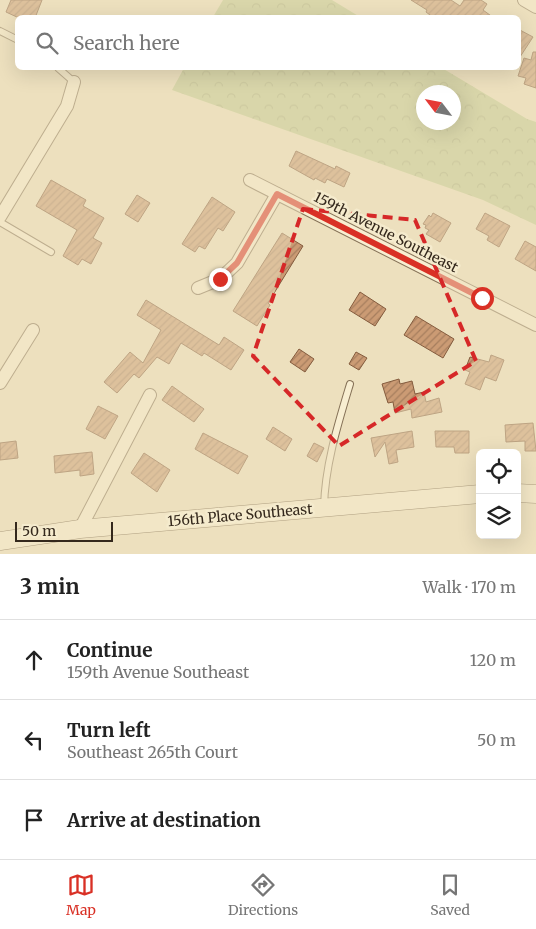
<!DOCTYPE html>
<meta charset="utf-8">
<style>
body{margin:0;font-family:Merriweather,serif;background:#f6f6f6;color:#222}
.controls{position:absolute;right:15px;bottom:15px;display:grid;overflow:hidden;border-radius:8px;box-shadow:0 5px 20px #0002}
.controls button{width:45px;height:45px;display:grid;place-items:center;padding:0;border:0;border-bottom:1px solid #e0e0e0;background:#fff;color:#222;font:25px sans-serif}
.compass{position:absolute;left:416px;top:85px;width:45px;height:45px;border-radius:50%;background:#fff;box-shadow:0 5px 20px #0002;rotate:302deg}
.scale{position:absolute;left:15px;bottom:12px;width:98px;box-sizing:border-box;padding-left:5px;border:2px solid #34281c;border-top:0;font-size:14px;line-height:18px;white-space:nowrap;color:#34281c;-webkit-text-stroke:4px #f5ebcd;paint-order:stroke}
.stop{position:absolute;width:15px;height:15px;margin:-11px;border:4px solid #d93025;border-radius:50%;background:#fff}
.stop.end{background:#d93025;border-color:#fff;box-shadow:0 1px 5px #0008}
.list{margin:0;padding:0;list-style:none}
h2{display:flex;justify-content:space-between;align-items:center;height:65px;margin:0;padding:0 20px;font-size:21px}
h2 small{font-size:16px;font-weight:400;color:#767676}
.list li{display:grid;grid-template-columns:32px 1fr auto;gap:15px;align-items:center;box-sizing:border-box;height:80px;padding:0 20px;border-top:1px solid #e0e0e0}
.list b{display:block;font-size:19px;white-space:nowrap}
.list p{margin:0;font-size:16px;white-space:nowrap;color:#767676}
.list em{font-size:16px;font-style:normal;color:#767676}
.icon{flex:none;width:28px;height:28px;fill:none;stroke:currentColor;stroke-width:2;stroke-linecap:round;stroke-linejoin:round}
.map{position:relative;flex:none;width:536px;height:554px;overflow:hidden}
.search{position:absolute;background:#fff;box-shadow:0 5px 20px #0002;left:15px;right:15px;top:15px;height:55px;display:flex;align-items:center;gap:12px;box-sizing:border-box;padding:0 18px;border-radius:8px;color:#767676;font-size:19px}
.sheet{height:305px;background:#fff}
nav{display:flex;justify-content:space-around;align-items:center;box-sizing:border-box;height:70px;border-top:1px solid #e0e0e0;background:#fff;font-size:14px;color:#767676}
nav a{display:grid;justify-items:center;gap:2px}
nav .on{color:#d93025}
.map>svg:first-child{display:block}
.forest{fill:url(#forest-crowns);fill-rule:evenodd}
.building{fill:url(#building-hatch);stroke:#845b3d}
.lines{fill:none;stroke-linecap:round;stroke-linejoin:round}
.lane-casing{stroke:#857157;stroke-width:8}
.street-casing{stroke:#857157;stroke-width:14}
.secondary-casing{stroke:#67523a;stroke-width:19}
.lane{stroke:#f8eed1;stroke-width:6}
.street{stroke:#f8eed1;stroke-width:12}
.secondary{stroke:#f8eed1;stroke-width:18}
.route{stroke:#d93025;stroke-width:6}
.marked{fill:none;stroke:#d62828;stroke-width:4;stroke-dasharray:10 6;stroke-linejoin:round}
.labels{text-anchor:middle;stroke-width:5;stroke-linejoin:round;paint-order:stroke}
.street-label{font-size:14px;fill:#34281c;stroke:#f5ebcd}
</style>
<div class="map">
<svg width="536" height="554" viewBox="0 0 536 554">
<defs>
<pattern id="forest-crowns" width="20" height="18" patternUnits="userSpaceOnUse" patternTransform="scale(1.25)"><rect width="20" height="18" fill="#c2cb92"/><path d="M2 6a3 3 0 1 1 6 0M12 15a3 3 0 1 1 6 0" fill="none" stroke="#a7ae7d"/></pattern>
<pattern id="building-hatch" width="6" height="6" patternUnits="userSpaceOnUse" patternTransform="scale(1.25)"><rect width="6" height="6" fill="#cb9b74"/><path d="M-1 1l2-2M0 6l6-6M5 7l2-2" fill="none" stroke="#a67e5e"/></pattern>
</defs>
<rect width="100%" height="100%" fill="#ede0be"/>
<g class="forest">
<path d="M223,0H332L360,17H213Z"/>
<path d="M184,68H442L527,119L536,122V225L483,200L172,90ZM424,92H454V122H424Z"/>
</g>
<g class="building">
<path d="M11,0H42L35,18H19L6,12Z"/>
<path d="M411,0H451L460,6L464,0H481L487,4L483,10L494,18H434L426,12L427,10Z"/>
<path d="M518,29L533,37L518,60Z"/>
<path d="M533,52H536V88L524,84L526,78L518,76L524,58L531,60Z"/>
<path d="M296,151L335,169L336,166L350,173L344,187L327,179L325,183L315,178L314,180L289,166Z"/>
<path d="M51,180L86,200L83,206L104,218L93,238L102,243L91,264L82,259L78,265L63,256L77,230L36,206Z"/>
<path d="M137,195L150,203L138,222L125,214Z"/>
<path d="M212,197L235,212L223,231L218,228L205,249L199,246L195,252L182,244Z"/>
<path d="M433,213L451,223L440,242L426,234L429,230L425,228L426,225L423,224L429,215L431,217Z"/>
<path d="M485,213L510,226L499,247L487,240L489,236L476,229Z"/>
<path d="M282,233L303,246L268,303L270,305L257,326L233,311Z"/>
<path d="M525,241L536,247V271L515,259Z"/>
<path d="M360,292L386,309L375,326L349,310Z"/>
<path d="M146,300L219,345L224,337L244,350L231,370L204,353L202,356L181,343L169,364L157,357L139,378L134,374L117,393L104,382L130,352L143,363L161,330L137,315Z"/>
<path d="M416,316L454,339L443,358L404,335Z"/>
<path d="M299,349L314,359L305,372L290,362Z"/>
<path d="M356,352L367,358L359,370L349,364Z"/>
<path d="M491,355L504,360L496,381L485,377L480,390L465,384L470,372L465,370L470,357L489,362Z"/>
<path d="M399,379L400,384L412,381L415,394L424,392L426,402L439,398L442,412L412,418L411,409L395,413L393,402L388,403L382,384Z"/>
<path d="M172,386L204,409L194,422L162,400Z"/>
<path d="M98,406L118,416L105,439L86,429Z"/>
<path d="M533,423L536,451H525V441L506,442L505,425Z"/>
<path d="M273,427L292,439L285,451L266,439Z"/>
<path d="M412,431L414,447L396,450L398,462L389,464L385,442L375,457L371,438Z"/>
<path d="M435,431H469V453H455L454,447H436Z"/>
<path d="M203,433L248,456L238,474L195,449Z"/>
<path d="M16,441L18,458L0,460V443Z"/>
<path d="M314,443L324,448L317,462L307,456Z"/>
<path d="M92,452L94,474L80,476V470L55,473L54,456Z"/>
<path d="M144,453L170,470L157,492L131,473Z"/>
</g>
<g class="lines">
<g class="lane-casing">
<g id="lane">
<path d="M0,31L18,40"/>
<path d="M58,68L74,82"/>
<path d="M0,222L51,252"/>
<path d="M324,507C325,465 338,424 350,384"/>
</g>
</g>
<g class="street-casing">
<g id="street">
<path d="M524,0L536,7"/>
<path d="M250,180L536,325"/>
<path d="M0,217L67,106L74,82"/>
<path d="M198,288L220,279L237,263L277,194"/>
<path d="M0,383L33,330"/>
<path d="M80,529L150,395"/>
</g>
</g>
<g class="secondary-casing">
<g id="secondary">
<path d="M517,493L536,494"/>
<path d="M0,541L80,529L480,494"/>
</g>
</g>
<use href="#lane" class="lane"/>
<use href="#street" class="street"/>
<use href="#secondary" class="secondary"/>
</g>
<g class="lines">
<path class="route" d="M220,279L237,263L277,194L482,298"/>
</g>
<path d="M0 0H536V554H0ZM303,209L415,220L476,361L339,446L253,356Z" fill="#ede0be" fill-opacity=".55" fill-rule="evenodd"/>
<path class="marked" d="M303,209L415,220L476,361L339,446L253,356Z"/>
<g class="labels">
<g class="street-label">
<text transform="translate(386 232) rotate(27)" y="5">159th Avenue Southeast</text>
<text transform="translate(240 515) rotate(-5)" y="5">156th Place Southeast</text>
</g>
</g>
</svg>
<div class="controls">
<button><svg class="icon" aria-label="locate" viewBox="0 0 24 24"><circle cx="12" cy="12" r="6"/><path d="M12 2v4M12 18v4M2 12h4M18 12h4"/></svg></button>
<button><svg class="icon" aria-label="layers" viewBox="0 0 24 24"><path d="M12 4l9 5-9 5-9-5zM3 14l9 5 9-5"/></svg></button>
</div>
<svg class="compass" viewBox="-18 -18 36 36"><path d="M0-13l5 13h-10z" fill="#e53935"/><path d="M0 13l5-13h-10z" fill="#767676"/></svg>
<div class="scale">50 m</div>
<div class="stop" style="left:482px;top:298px"></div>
<div class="stop end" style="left:220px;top:279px"></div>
<div class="search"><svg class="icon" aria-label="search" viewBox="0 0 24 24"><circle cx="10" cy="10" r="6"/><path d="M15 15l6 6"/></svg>Search here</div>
</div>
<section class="sheet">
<h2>3 min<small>Walk · 170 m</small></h2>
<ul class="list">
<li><svg class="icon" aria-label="ahead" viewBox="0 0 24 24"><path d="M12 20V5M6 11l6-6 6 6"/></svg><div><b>Continue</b><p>159th Avenue Southeast</p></div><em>120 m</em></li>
<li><svg class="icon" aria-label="left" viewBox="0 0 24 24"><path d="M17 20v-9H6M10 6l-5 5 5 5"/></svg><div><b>Turn left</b><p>Southeast 265th Court</p></div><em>50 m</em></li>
<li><svg class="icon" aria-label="arrive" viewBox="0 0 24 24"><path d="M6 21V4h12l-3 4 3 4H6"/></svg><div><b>Arrive at destination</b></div></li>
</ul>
</section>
<nav>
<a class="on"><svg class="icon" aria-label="map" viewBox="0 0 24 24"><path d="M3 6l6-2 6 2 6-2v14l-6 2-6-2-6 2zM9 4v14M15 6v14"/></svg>Map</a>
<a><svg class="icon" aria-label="directions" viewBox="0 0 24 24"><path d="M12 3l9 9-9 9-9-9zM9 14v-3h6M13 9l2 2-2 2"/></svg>Directions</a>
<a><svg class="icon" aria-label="saved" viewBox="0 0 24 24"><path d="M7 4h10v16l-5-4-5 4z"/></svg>Saved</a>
</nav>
